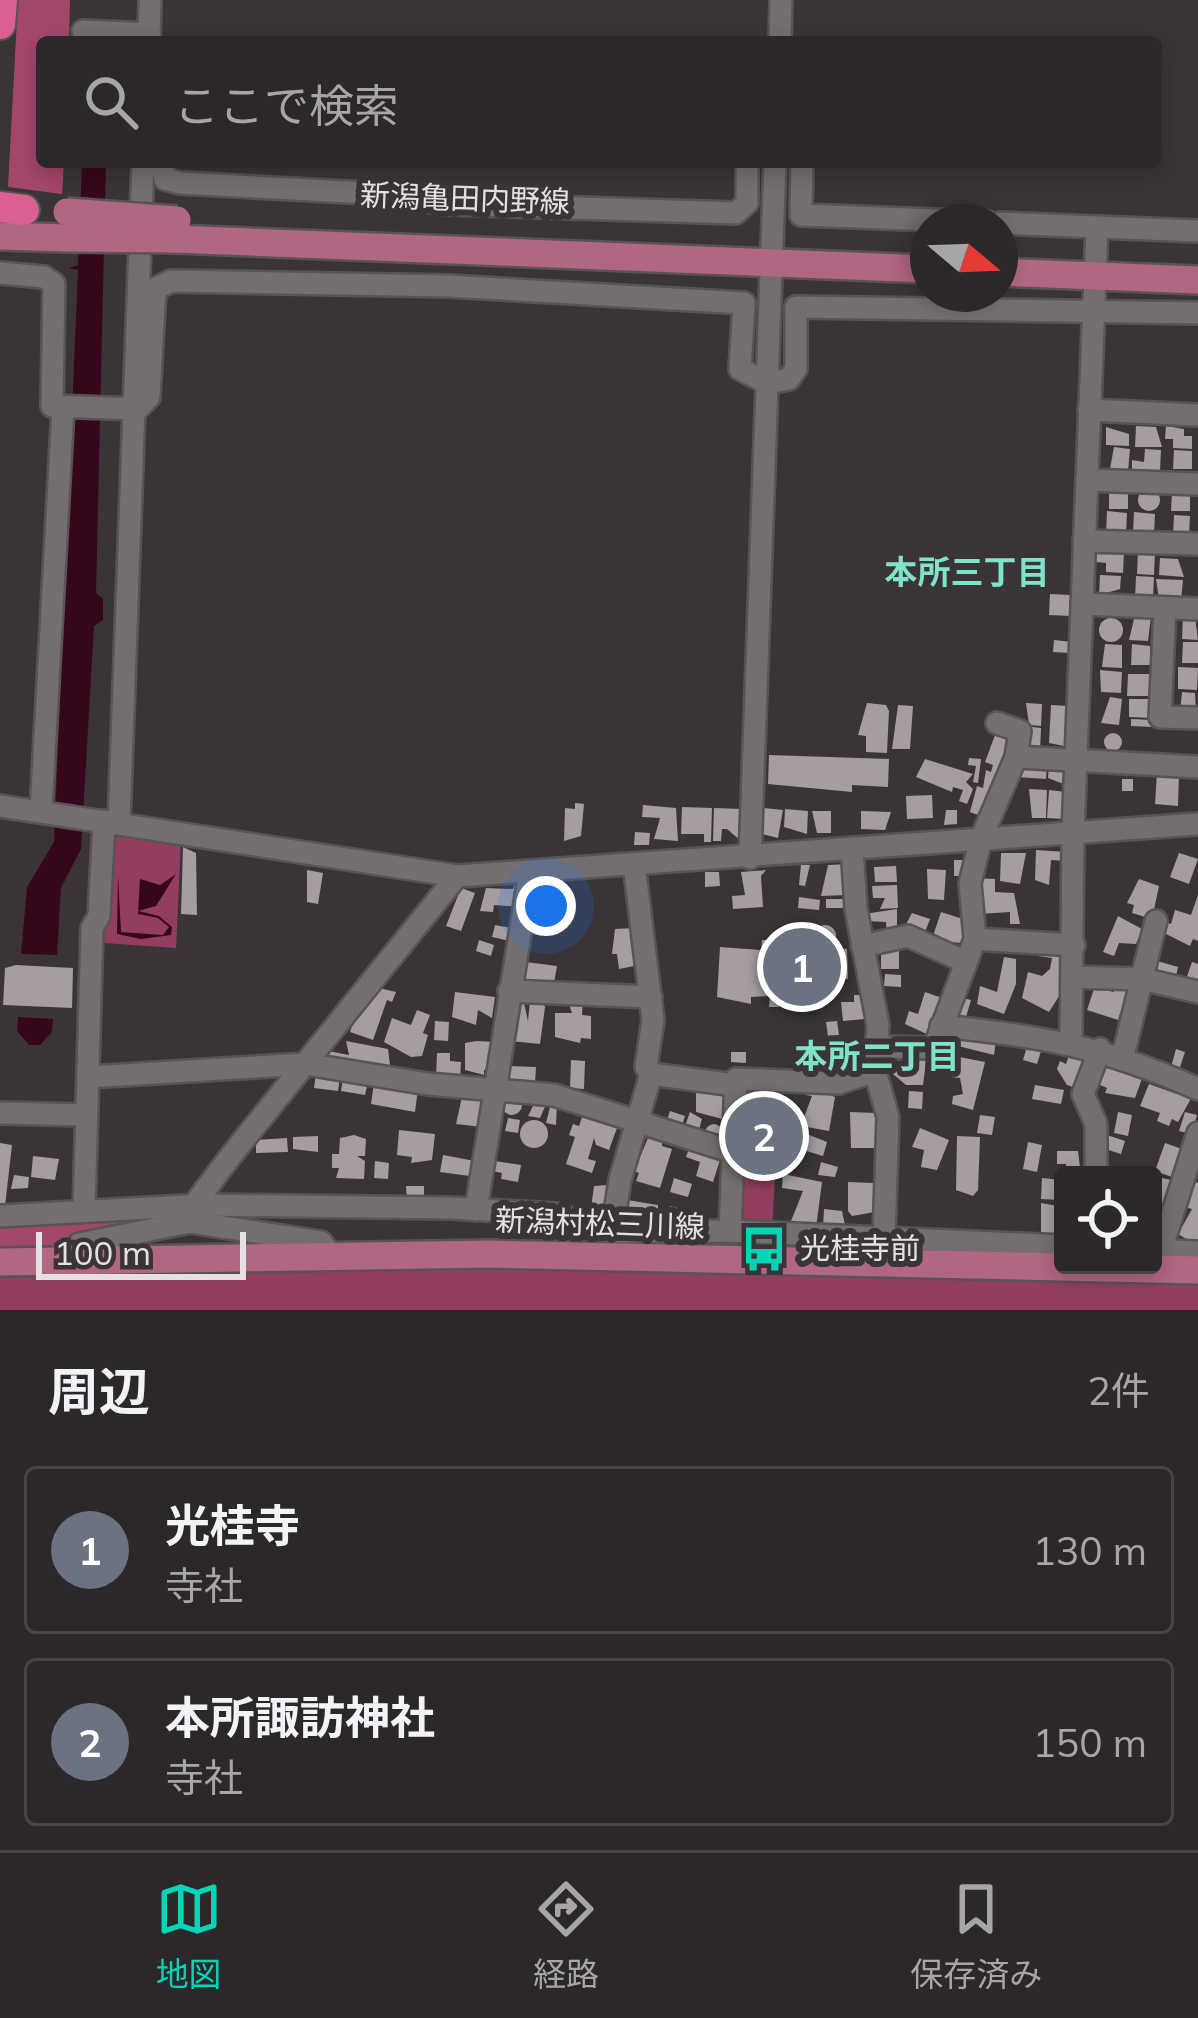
<!DOCTYPE html>
<html lang="ja">
<meta charset="utf-8">
<style>
body{margin:0;font-family:Mulish,"Noto Sans JP",sans-serif;background:#383334;color:#f1f3f6}
.controls{position:absolute;right:36px;bottom:36px;display:grid;overflow:hidden;border-radius:12px;box-shadow:0 6px 18px #0003}
.controls button{width:108px;height:108px;display:grid;place-items:center;padding:0;border:0;border-bottom:3px solid #484445;background:#2c2728;color:#f1f3f6;font:60px sans-serif}
.compass{position:absolute;left:910px;top:204px;width:108px;height:108px;border-radius:50%;background:#2c2728;box-shadow:0 6px 18px #0003;rotate:109deg}
.scale{position:absolute;left:36px;bottom:30px;width:210px;box-sizing:border-box;padding-left:12px;border:6px solid #e5e1e2;border-top:0;font-size:33px;line-height:42px;white-space:nowrap;color:#e5e1e2;-webkit-text-stroke:9px #3a3436;paint-order:stroke}
.you{position:absolute;left:546px;top:906px;width:42px;height:42px;margin:-30px;border:9px solid #fff;border-radius:50%;background:#1a73e8;box-shadow:0 0 0 18px #1a73e833}
.badge{display:grid;place-items:center;width:78px;height:78px;border-radius:50%;background:#02d5b6;color:#fff;font-size:39px;font-weight:700}
.pin{position:absolute;translate:-50% -50%;border:6px solid #fff;box-shadow:0 3px 12px #0006}
.list{margin:0;padding:0;list-style:none}
h2{display:flex;justify-content:space-between;align-items:center;height:156px;margin:0;padding:0 48px;font-size:51px}
h2 small{font-size:39px;font-weight:400;color:#a6a5a8}
.list li{display:grid;grid-template-columns:78px 1fr auto;gap:36px;align-items:center;box-sizing:border-box;height:168px;margin:0 24px 24px;padding:0 24px;border:3px solid #484445;border-radius:12px}
.list b{display:block;font-size:45px;white-space:nowrap}
.list p{margin:0;font-size:39px;white-space:nowrap;color:#a6a5a8}
.list em{font-size:39px;font-style:normal;color:#a6a5a8}
.icon{flex:none;width:66px;height:66px;fill:none;stroke:currentColor;stroke-width:2;stroke-linecap:round;stroke-linejoin:round}
.map{position:relative;flex:none;width:1198px;height:1310px;overflow:hidden}
.search{position:absolute;background:#2c2728;box-shadow:0 6px 18px #0003;left:36px;right:36px;top:36px;height:132px;display:flex;align-items:center;gap:30px;box-sizing:border-box;padding:0 42px;border-radius:12px;color:#a6a5a8;font-size:45px}
.sheet{height:540px;background:#2c2728}
nav{display:flex;justify-content:space-around;align-items:center;box-sizing:border-box;height:168px;border-top:3px solid #484445;background:#2c2728;font-size:33px;color:#a6a5a8}
nav a{display:grid;justify-items:center;gap:6px}
nav .on{color:#02d5b6}
.map>svg:first-child{display:block}
.green{fill:#933e60}
.forest{fill:#a3466c}
.water{fill:#36071c}
.building{fill:#a59d9f}
.lines{fill:none;stroke-linecap:round;stroke-linejoin:round}
.minor-casing{stroke:#585354;stroke-width:26}
.major-casing{stroke:#585354;stroke-width:32}
.highway-casing{stroke:#585354;stroke-width:34}
.minor{stroke:#756e70;stroke-width:21}
.major{stroke:#b16683;stroke-width:27}
.highway{stroke:#d96090;stroke-width:30}
.major-bridge-casing{stroke:#585354;stroke-width:32;stroke-linecap:butt}
.major-bridge{stroke:#b16683;stroke-width:27}
.labels{text-anchor:middle;stroke-width:12;stroke-linejoin:round;paint-order:stroke}
.street-label{font-size:30px;fill:#e5e1e2;stroke:#3a3436}
.poi-label{font-size:30px;fill:#e5e1e2;stroke:#3a3436;text-anchor:start}
.neighbourhood-label{font-size:33px;font-weight:bold;fill:#7fe3cc;stroke:#3a3436}
</style>
<div class="map">
<svg width="1198" height="1310" viewBox="0 0 1198 1310">
<rect width="100%" height="100%" fill="#3a3436"/>
<g class="green">
<path d="M111,831L181,840L176,948L104,943Z"/>
<path d="M743,1109H779L772,1229L738,1228Z"/>
<path d="M182,1264L1198,1272V1310H0V1268Z"/>
</g>
<g class="forest">
<path d="M18,0H70L69,42H42V162H64L62,194L8,187Z"/>
<path d="M158,1210L159,1228L59,1253L0,1255V1227L72,1224Z"/>
</g>
<g class="water">
<path d="M82,162H106L96,593L103,599V620L94,626L81,849L61,888L57,955L21,954L27,887L54,842L78,270L69,268L78,265Z"/>
<path d="M176,874L156,906L138,911L159,916L172,927L171,935L141,939L117,934L118,876L121,932L163,935L169,927L158,918L138,914L140,879L160,885Z"/>
<path d="M18,1017L53,1019L52,1032L40,1045H29L17,1031Z"/>
</g>
<g class="building">
<path d="M1136,426L1156,427L1162,447H1135Z"/>
<path d="M1166,426L1184,429V436H1192V449L1173,448V439H1165Z"/>
<path d="M1106,427L1129,434V446L1106,445Z"/>
<path d="M1114,447L1130,449L1128,471L1110,469Z"/>
<path d="M1145,449L1161,450L1160,471L1132,472V460L1144,462Z"/>
<path d="M1174,450L1192,451V469H1173Z"/>
<path d="M1109,489L1128,490V509H1109Z"/>
<circle cx="1149" cy="500" r="11"/>
<path d="M1190,490V511H1171L1172,493Z"/>
<path d="M1107,511L1127,513L1126,533H1106Z"/>
<path d="M1134,512L1155,514L1154,534L1133,533Z"/>
<path d="M1174,515L1190,516L1189,535L1173,534Z"/>
<path d="M1138,551L1155,552L1154,575L1137,574Z"/>
<path d="M1124,552L1123,573L1106,572V563L1096,562V553Z"/>
<path d="M1160,558L1178,559L1184,577L1159,575Z"/>
<path d="M1100,575L1121,576L1120,589L1099,595Z"/>
<path d="M1136,576L1154,577L1153,599H1135Z"/>
<path d="M1156,579L1183,580L1181,601L1159,599Z"/>
<path d="M1050,594L1071,595L1070,616L1049,615Z"/>
<path d="M1135,615L1151,616L1148,641L1129,640Z"/>
<path d="M1183,617H1195L1198,640L1182,639Z"/>
<circle cx="1111" cy="630" r="12"/>
<path d="M1054,640L1072,642L1071,653L1053,652Z"/>
<path d="M1183,642H1198V663H1182Z"/>
<path d="M1105,644L1122,645V668L1102,667Z"/>
<path d="M1132,644L1150,646V665H1131Z"/>
<path d="M1178,667L1198,668L1197,690L1178,689Z"/>
<path d="M1100,670L1122,672L1121,693L1101,692Z"/>
<path d="M1128,674H1150L1149,696H1127Z"/>
<path d="M1182,692L1195,693L1196,713L1180,712Z"/>
<path d="M1110,697L1122,699L1119,725L1101,723Z"/>
<path d="M1129,699H1153L1152,718L1129,717Z"/>
<path d="M867,703L886,705L889,711L887,753L866,752V736L858,735Z"/>
<path d="M1026,703L1042,704L1041,726L1029,725Z"/>
<path d="M898,705L913,706L910,749H892Z"/>
<path d="M1051,705L1069,706L1064,746L1049,743Z"/>
<path d="M1131,719L1153,720V727L1131,726Z"/>
<path d="M1025,726L1041,728L1040,753L1024,752Z"/>
<path d="M998,727L1016,735L986,818L970,812L977,786L983,788L986,770L991,772L993,765L985,762Z"/>
<circle cx="1113" cy="742" r="9"/>
<path d="M769,755L889,759L888,787L852,785V792L768,784Z"/>
<path d="M969,758L981,759L978,783L973,782L976,766L968,765Z"/>
<path d="M925,759L973,774L966,782L973,789L967,804L959,801L963,790L953,787L952,792L916,777Z"/>
<path d="M1047,763L1046,779L1015,777V767Z"/>
<path d="M1049,764H1067L1066,785L1048,778Z"/>
<path d="M1157,772L1179,773L1178,806L1155,804Z"/>
<rect x="1122" y="779" width="11" height="12"/>
<path d="M1029,789L1047,790L1046,818H1032Z"/>
<path d="M1049,790L1066,792L1065,819L1047,818Z"/>
<path d="M932,795L933,818L907,819L906,796Z"/>
<path d="M575,803L584,804L581,836L564,841L565,808L575,809Z"/>
<path d="M643,805L676,808L678,841L654,839L660,818L642,817Z"/>
<path d="M682,807L712,808L711,842H704V834H681Z"/>
<path d="M714,808L743,809L741,841L727,829H722L721,841H713Z"/>
<path d="M764,808L783,810L778,838L758,833Z"/>
<path d="M785,809L808,811L807,834L784,827Z"/>
<path d="M946,810H957V824L944,825Z"/>
<path d="M812,811H831V833H817Z"/>
<path d="M861,811L891,812L885,830L861,829Z"/>
<path d="M635,832L650,833L649,845H634Z"/>
<path d="M183,847L196,853L197,915L181,914Z"/>
<path d="M1036,850L1066,852V861L1051,860L1049,885L1035,880Z"/>
<path d="M1001,853H1026L1020,884L1000,881Z"/>
<path d="M1179,853L1198,859L1189,884L1170,877Z"/>
<path d="M954,860H967L965,876H954Z"/>
<path d="M848,864L849,895L821,896L828,865Z"/>
<path d="M801,865H810L805,886L799,885Z"/>
<path d="M896,866L897,882H875L874,867Z"/>
<path d="M927,869L946,870L944,900L928,899Z"/>
<path d="M307,870L323,873L318,904L307,902Z"/>
<path d="M766,870L761,876L763,907L733,909L732,896L745,895L741,872Z"/>
<path d="M705,872H719L720,886L705,887Z"/>
<path d="M974,878L995,879V892L1014,893L1020,924H1010V912L979,914L981,886H974Z"/>
<path d="M1139,879L1159,886L1152,919L1132,913L1134,905L1127,903Z"/>
<path d="M514,885L523,886L521,907L494,905L493,912L480,911L486,888L513,889Z"/>
<path d="M897,885L898,908L880,909L885,898H873L872,886Z"/>
<path d="M461,888L475,893L461,931L446,926Z"/>
<path d="M1198,895V941L1193,939L1190,946L1160,931L1163,921L1171,924L1175,910L1191,915Z"/>
<path d="M799,897L820,900L819,910L798,908Z"/>
<rect x="826" y="899" width="19" height="9"/>
<path d="M897,909V933L887,934L886,922L865,921L864,914Z"/>
<path d="M941,912L966,920L962,943L939,941L934,933Z"/>
<path d="M912,913L930,919L924,935L904,928Z"/>
<path d="M1118,916L1142,929L1136,944L1119,943L1114,956L1103,952Z"/>
<path d="M495,925L516,929L514,942L492,937Z"/>
<circle cx="825" cy="936" r="11"/>
<path d="M635,928L639,965L619,969L617,954H612L615,929Z"/>
<path d="M777,933L792,939V951L816,952L815,963H824L825,948L847,949L848,979L835,978L836,966L829,965L828,977L815,976L814,988H824L823,1008L796,1011L791,997H779V1007H769L770,996L751,997V1004L717,997L720,947L761,950L762,940H776Z"/>
<path d="M479,940L494,945L491,956L476,951Z"/>
<path d="M1040,943L1069,949L1063,990L1049,1012L1022,998L1028,972L1042,976L1050,969L1052,958L1038,956Z"/>
<rect x="881" y="945" width="18" height="24"/>
<path d="M1004,957L1016,959V984L1004,1014L977,1004L980,986L997,992Z"/>
<path d="M1154,960L1178,967L1175,980L1150,974Z"/>
<path d="M526,962L557,966L554,983L523,979Z"/>
<path d="M1192,962L1198,964V983L1186,979Z"/>
<path d="M16,965L73,968L72,1008L3,1005L5,968Z"/>
<path d="M885,974L901,975V987L884,986Z"/>
<path d="M1126,981L1133,1000L1125,998L1118,1020L1087,1010L1095,986L1113,992Z"/>
<path d="M379,988L396,992L392,1002L387,1000L373,1040L350,1032L356,1014Z"/>
<path d="M455,992L495,997L492,1018L478,1010L476,1025L452,1017Z"/>
<path d="M925,992L945,999L933,1037L905,1024L909,1011L918,1014Z"/>
<path d="M854,995H865V1019L843,1021L841,1002H854Z"/>
<path d="M958,997L971,1000L964,1024L951,1020Z"/>
<path d="M567,998L583,999L582,1015L591,1016V1039L581,1038L580,1043L555,1037V1013H572Z"/>
<path d="M530,1000H542L545,1007L540,1044L510,1041L514,1003H524L528,1021Z"/>
<path d="M417,1010L430,1015L423,1033L428,1035L422,1056L411,1057L384,1042L392,1018L411,1025Z"/>
<path d="M435,1021L449,1022L448,1041L434,1040Z"/>
<path d="M837,1021L839,1035L828,1036L826,1022Z"/>
<path d="M952,1033L996,1040L994,1055L950,1044Z"/>
<path d="M346,1041L388,1049L391,1074L326,1064L328,1051L349,1055Z"/>
<path d="M476,1041L496,1042L493,1070H484V1075L465,1070V1043Z"/>
<path d="M1028,1043L1042,1048L1037,1064L1023,1060Z"/>
<path d="M1071,1049L1090,1055L1079,1089L1067,1085L1057,1069L1060,1061L1066,1064Z"/>
<path d="M1176,1049L1185,1052L1179,1070L1171,1067Z"/>
<path d="M731,1052H746V1063L731,1062Z"/>
<path d="M437,1053H450V1061L461,1062L460,1081L436,1079Z"/>
<path d="M927,1054L923,1085H906L893,1074L900,1055Z"/>
<path d="M954,1056L985,1062L973,1110L952,1104L953,1096L963,1094L960,1078L951,1077Z"/>
<path d="M1105,1059L1144,1073L1135,1098L1105,1093L1107,1088L1100,1085Z"/>
<path d="M571,1060L585,1061L584,1089L570,1088Z"/>
<path d="M508,1066L536,1067L535,1083H507Z"/>
<path d="M316,1073L340,1077L338,1091L314,1088Z"/>
<path d="M343,1078L368,1082L365,1095L341,1091Z"/>
<path d="M374,1083L418,1089L415,1112L371,1104Z"/>
<path d="M1149,1084L1177,1094L1179,1088L1194,1093L1178,1122L1172,1119L1169,1126L1157,1121L1160,1113L1140,1106Z"/>
<path d="M1035,1085L1064,1090L1061,1104L1032,1099Z"/>
<path d="M808,1086L835,1097L829,1131L807,1127L803,1120L812,1096L806,1095Z"/>
<path d="M726,1091V1120L696,1112V1092Z"/>
<path d="M909,1091L923,1092L922,1109L908,1108Z"/>
<path d="M463,1092L484,1094L482,1127L456,1124Z"/>
<circle cx="512" cy="1105" r="10"/>
<path d="M537,1098L548,1100L540,1118L528,1116Z"/>
<path d="M551,1103L557,1104L556,1125L546,1123Z"/>
<path d="M670,1111L685,1116L681,1128L666,1123Z"/>
<path d="M690,1112L702,1119L698,1133L684,1129Z"/>
<path d="M850,1112L876,1113V1148H851Z"/>
<path d="M1118,1112L1132,1115L1128,1136L1114,1133Z"/>
<path d="M1185,1112L1197,1115L1191,1134L1179,1131Z"/>
<path d="M980,1115L995,1117L992,1135L977,1133Z"/>
<path d="M582,1117L617,1128L609,1150L596,1145L594,1138L588,1159L596,1161L592,1173L566,1164L575,1137L569,1135L573,1124L579,1126Z"/>
<path d="M508,1118L520,1120L518,1133L505,1131Z"/>
<circle cx="534" cy="1134" r="14"/>
<circle cx="714" cy="1133" r="9"/>
<path d="M789,1127L827,1142L823,1156L783,1144Z"/>
<path d="M920,1128L949,1140L937,1170L921,1167L924,1150L912,1147Z"/>
<path d="M399,1130L435,1134L432,1160L411,1163L412,1157L397,1155Z"/>
<path d="M651,1131L662,1135V1146L672,1149L660,1188L636,1181L639,1173L634,1171Z"/>
<path d="M354,1135L366,1139L365,1156H357L365,1161L364,1179L336,1178L339,1168H332V1154H339L340,1138Z"/>
<path d="M1107,1135L1125,1141L1121,1154L1102,1148Z"/>
<path d="M318,1136V1152L293,1149V1137Z"/>
<path d="M957,1136L980,1137L978,1190L973,1196L956,1190Z"/>
<path d="M287,1138L288,1152L256,1153V1140Z"/>
<path d="M1028,1142L1042,1145L1037,1172L1023,1169Z"/>
<path d="M0,1143L12,1145L5,1206L0,1205Z"/>
<path d="M691,1143L722,1154L713,1182L696,1176L700,1162L686,1157Z"/>
<path d="M1165,1143L1182,1149L1172,1177L1155,1171Z"/>
<path d="M1057,1151H1078L1081,1175H1066V1164H1057Z"/>
<path d="M443,1155L480,1162L477,1177L440,1172Z"/>
<path d="M33,1156L59,1159L55,1180L31,1177Z"/>
<path d="M375,1161L389,1163L388,1179L374,1178Z"/>
<path d="M494,1161L521,1165L518,1182L501,1179L502,1173L492,1171Z"/>
<path d="M821,1162L838,1167L835,1177L818,1175Z"/>
<path d="M783,1174L822,1182L816,1228L789,1226L803,1191L782,1188Z"/>
<path d="M14,1175L29,1177L28,1188L11,1189Z"/>
<path d="M1158,1177L1171,1180L1160,1212L1153,1210Z"/>
<path d="M674,1178L692,1184L688,1197L670,1192Z"/>
<path d="M1042,1178L1061,1180L1059,1200L1041,1199Z"/>
<path d="M1190,1180L1198,1183V1246L1178,1234L1192,1209L1181,1206Z"/>
<path d="M848,1182L873,1183L875,1212L852,1216L848,1211Z"/>
<path d="M608,1185L610,1222L592,1215L591,1208L594,1186Z"/>
<path d="M406,1186H424V1202H407Z"/>
<path d="M621,1199L658,1205V1219L617,1217Z"/>
<path d="M1041,1203L1058,1206L1060,1235L1041,1239Z"/>
<path d="M670,1206L688,1211L684,1227L666,1223Z"/>
<path d="M824,1209L842,1211L846,1230L823,1229Z"/>
</g>
<g class="lines">
<g class="minor-casing">
<g id="minor">
<path d="M83,31L149,34"/>
<path d="M149,42L150,0"/>
<path d="M780,42L781,0"/>
<path d="M161,162L165,179L180,183L368,193L448,204L736,213L747,203V162"/>
<path d="M802,162L801,215L988,222"/>
<path d="M1000,223L1198,231"/>
<path d="M0,273L44,277L54,284L52,406L137,409L149,397L155,289L171,281L449,286L744,303L740,369L768,383L789,379L796,369V307L1198,313"/>
<path d="M1089,410L1198,415"/>
<path d="M1087,480L1198,484"/>
<path d="M1084,541L1198,544"/>
<path d="M1082,604L1198,609"/>
<path d="M1165,608L1160,717L1198,718"/>
<path d="M1016,757L1198,767"/>
<path d="M0,806L457,876L1198,824"/>
<path d="M41,811L63,408"/>
<path d="M119,823L143,162"/>
<path d="M852,848L856,909L878,1025L875,1071L888,1117L884,1237"/>
<path d="M750,858L775,162"/>
<path d="M975,939L1074,945"/>
<path d="M862,946L908,936L966,962"/>
<path d="M1072,977L1142,979L1198,992"/>
<path d="M509,991L651,997"/>
<path d="M941,1026C1042,1036 1104,1047 1198,1089"/>
<path d="M1071,1041L1073,833L1097,227"/>
<path d="M876,1047L934,1048L975,939L970,883L981,839L1016,757L1020,731L997,723"/>
<path d="M1123,1056L1156,921"/>
<path d="M651,1074L735,1085"/>
<path d="M88,1077L306,1064L428,1084L554,1095L733,1152"/>
<path d="M0,1113L87,1115"/>
<path d="M1096,1175V1124L1083,1094L1100,1049"/>
<path d="M476,1210L530,871"/>
<path d="M84,1211L92,928L99,916L104,821"/>
<path d="M0,1216L204,1205L450,1208L555,1214L612,1232L730,1231L1063,1246"/>
<path d="M190,1222L193,1206L233,1153L457,876"/>
<path d="M730,1231L736,1079L839,1083L875,1071"/>
<path d="M612,1232L620,1180L651,1074L646,1067L653,1020L634,864"/>
<path d="M1153,1250L1198,1252"/>
<path d="M1161,1250L1198,1133"/>
<path d="M69,1261L79,1244L190,1222L321,1242L333,1257"/>
</g>
</g>
<g class="major-casing">
<g id="major">
<path d="M0,236L66,238"/>
<path d="M175,239L928,269"/>
<path d="M1000,272L1198,280"/>
<path d="M0,1262L490,1254L1198,1270"/>
</g>
</g>
<g class="highway-casing">
<g id="highway">
<path d="M0,24L2,0"/>
<path d="M0,207L24,210"/>
</g>
</g>
<use href="#minor" class="minor"/>
<use href="#major" class="major"/>
<use href="#highway" class="highway"/>
<g class="major-bridge-casing">
<g id="major-bridge">
<path d="M67,212L177,220"/>
<path d="M66,238L175,239"/>
</g>
</g>
<use href="#major-bridge" class="major-bridge"/>
</g>
<defs>
<g id="bus-bare" transform="scale(3.6)"><path d="M-5-6H5V4H4V6H2V4H-2V6H-4V4H-5ZM-3.5-4V0h7V-4ZM-3.5 1.2v1.5H-2V1.2ZM2 1.2v1.5H3.5V1.2Z" fill="#02d5b6" stroke="#3a3436" stroke-width="2.5" paint-order="stroke"/></g>
</defs>
<g fill-rule="evenodd">
<use href="#bus-bare" x="764" y="1249"/>
</g>
<g class="labels">
<g class="street-label">
<text transform="translate(465 199) rotate(2)" y="10">新潟亀田内野線</text>
<text transform="translate(600 1224) rotate(2)" y="10">新潟村松三川線</text>
</g>
<g class="poi-label">
<text x="800" y="1259">光桂寺前</text>
</g>
<g class="neighbourhood-label">
<text x="967" y="584">本所三丁目</text>
<text x="877" y="1068">本所二丁目</text>
</g>
</g>
</svg>
<div class="controls">
<button><svg class="icon" aria-label="locate" viewBox="0 0 24 24"><circle cx="12" cy="12" r="6"/><path d="M12 2v4M12 18v4M2 12h4M18 12h4"/></svg></button>
</div>
<svg class="compass" viewBox="-18 -18 36 36"><path d="M0-13l5 13h-10z" fill="#e53935"/><path d="M0 13l5-13h-10z" fill="#a6a5a8"/></svg>
<div class="scale">100 m</div>
<div class="you"></div>
<div class="pin badge" style="left:802px;top:967px;background:#6b7280">1</div>
<div class="pin badge" style="left:764px;top:1136px;background:#6b7280">2</div>
<div class="search"><svg class="icon" aria-label="search" viewBox="0 0 24 24"><circle cx="10" cy="10" r="6"/><path d="M15 15l6 6"/></svg>ここで検索</div>
</div>
<section class="sheet">
<h2>周辺<small>2件</small></h2>
<ul class="list">
<li><span class="badge" style="background:#6b7280">1</span><div><b>光桂寺</b><p>寺社</p></div><em>130 m</em></li>
<li><span class="badge" style="background:#6b7280">2</span><div><b>本所諏訪神社</b><p>寺社</p></div><em>150 m</em></li>
</ul>
</section>
<nav>
<a class="on"><svg class="icon" aria-label="map" viewBox="0 0 24 24"><path d="M3 6l6-2 6 2 6-2v14l-6 2-6-2-6 2zM9 4v14M15 6v14"/></svg>地図</a>
<a><svg class="icon" aria-label="directions" viewBox="0 0 24 24"><path d="M12 3l9 9-9 9-9-9zM9 14v-3h6M13 9l2 2-2 2"/></svg>経路</a>
<a><svg class="icon" aria-label="saved" viewBox="0 0 24 24"><path d="M7 4h10v16l-5-4-5 4z"/></svg>保存済み</a>
</nav>
